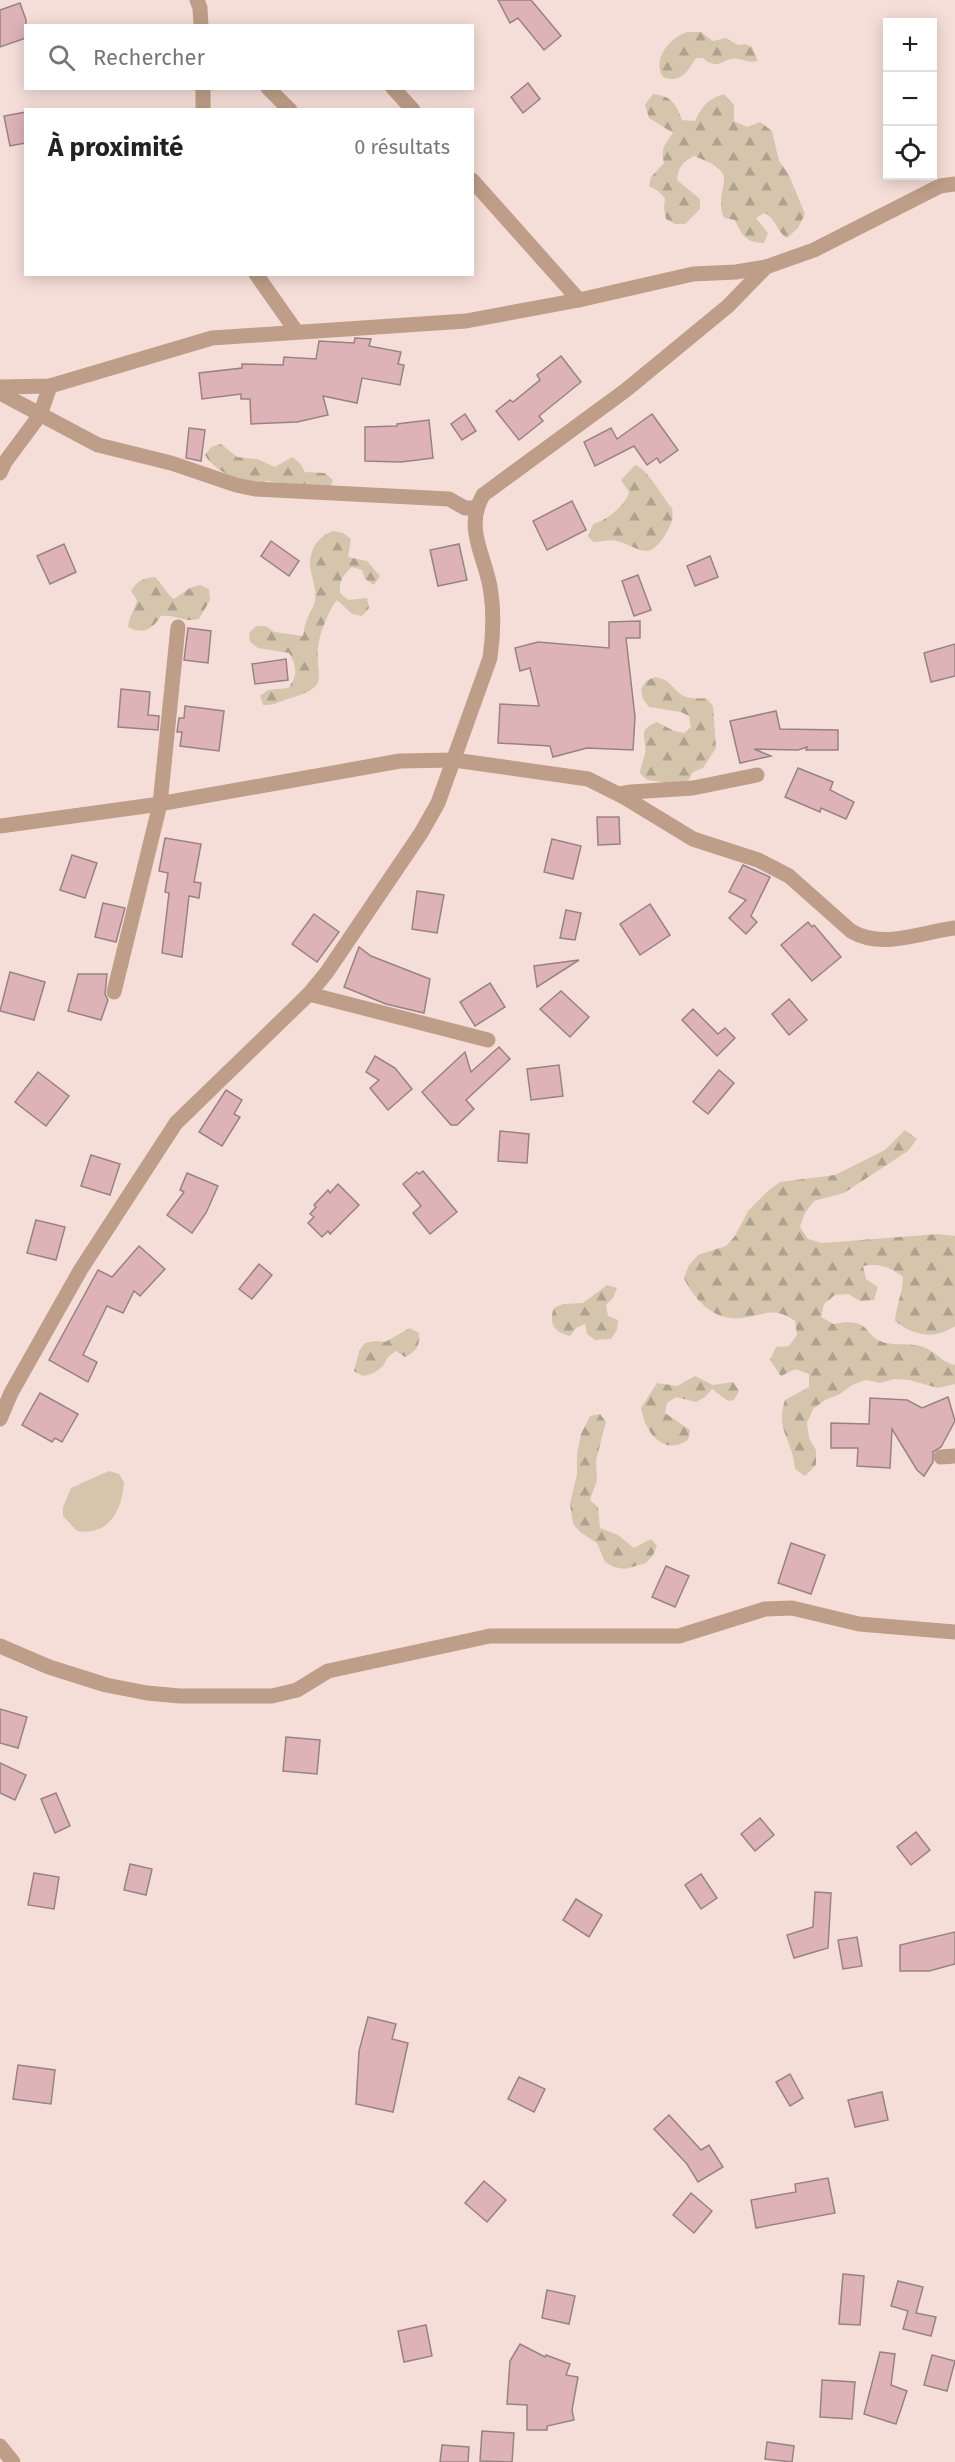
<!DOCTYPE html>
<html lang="fr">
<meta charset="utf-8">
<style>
body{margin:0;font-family:"Fira Sans",sans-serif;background:#f6f6f6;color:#222}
.controls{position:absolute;right:18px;top:18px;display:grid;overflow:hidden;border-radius:0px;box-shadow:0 3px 15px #0003}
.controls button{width:54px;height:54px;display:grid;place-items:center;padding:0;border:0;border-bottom:2px solid #e0e0e0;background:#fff;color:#222;font:30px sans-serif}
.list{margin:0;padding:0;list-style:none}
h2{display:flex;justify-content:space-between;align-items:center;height:78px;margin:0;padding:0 24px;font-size:26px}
h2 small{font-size:20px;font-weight:400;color:#767676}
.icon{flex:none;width:33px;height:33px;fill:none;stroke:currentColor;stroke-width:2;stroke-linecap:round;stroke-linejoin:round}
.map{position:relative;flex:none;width:955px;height:2462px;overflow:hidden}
.search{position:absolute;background:#fff;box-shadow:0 3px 15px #0003;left:24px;top:24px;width:450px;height:66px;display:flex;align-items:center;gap:15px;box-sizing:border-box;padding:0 21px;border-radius:0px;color:#767676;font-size:22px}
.panel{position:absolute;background:#fff;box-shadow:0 3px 15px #0003;left:24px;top:108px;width:450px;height:168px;border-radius:0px}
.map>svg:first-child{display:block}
.grass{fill:#d5c5ad}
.forest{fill:url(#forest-firs)}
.building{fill:#deb3b8;stroke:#988284;stroke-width:1.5}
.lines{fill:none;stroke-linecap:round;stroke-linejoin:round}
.minor{stroke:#be9e88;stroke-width:15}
</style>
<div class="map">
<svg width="955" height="2462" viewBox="0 0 955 2462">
<defs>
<pattern id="forest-firs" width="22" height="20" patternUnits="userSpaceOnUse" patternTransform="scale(1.5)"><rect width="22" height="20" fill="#d5c5ad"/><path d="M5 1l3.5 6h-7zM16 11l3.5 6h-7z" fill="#aea18d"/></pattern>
</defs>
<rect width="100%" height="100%" fill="#f6ded8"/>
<path class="grass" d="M109,1471L119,1474L124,1482C122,1511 109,1536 77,1531L63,1516V1507L71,1488Z"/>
<g class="forest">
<path d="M687,32H701L713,41L726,38L738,45L745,44L752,47L758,61C749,63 747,61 739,59C724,55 720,73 703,58H696C687,72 681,84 663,77C652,59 669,38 687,32Z"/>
<path d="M653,94C671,96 676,103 682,120L695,121C702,106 708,99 724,94L734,105V121L747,127L760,122L772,131L779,161L788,173L805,214L798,228L787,238C777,232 777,220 765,213L756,218L768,233L764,243C748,243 741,236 735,220L724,218C711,184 747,176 694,156C683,162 678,167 677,180L700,199V209L685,224H675L666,219L664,208L665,198L658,191L649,186L651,177L664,163C660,149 665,144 673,133L649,118L645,105Z"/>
<path d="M221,444L237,457L257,459L275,467L292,457L300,463L305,472L325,473L333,480L329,490L285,486L276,482L266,481L257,486C238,479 216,473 205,455L211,447Z"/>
<path d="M635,465C648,469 662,497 672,508C674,519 671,525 665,535C648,562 641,548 617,541C610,539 601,542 594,542L588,537L593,524C606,521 626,505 629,492L621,480Z"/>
<path d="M333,531L343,533L351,539L348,557L367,561L380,576L374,585L365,579L362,570L352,567C343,575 339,581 340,593L348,600L367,598L369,608L362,616L352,614L337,600C328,612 320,632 318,647C315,675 331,686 294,697C282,700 275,706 263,705L260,696L268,690L288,688C298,676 297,666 289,653L258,648L250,642L249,633L256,626H266L274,632L303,636C304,630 305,623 308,617C310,611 314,607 315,600C317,590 313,582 311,572C307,554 316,537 333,531Z"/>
<path d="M155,577C163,585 166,593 174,599L190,588L200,585L209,589L210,600L199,619C185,623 175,614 161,616C152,630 143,635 128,627C129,616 135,610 137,600L131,591C137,581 143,578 155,577Z"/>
<path d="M655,677C680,681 670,702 706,698L713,706L716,748L703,768L693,772L688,781L678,785L647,780L640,773C641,766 643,761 645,754C648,737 635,731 657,722L674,731L684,733L691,727L689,716L681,712L649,707L643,699L641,689L646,681Z"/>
<path d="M905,1130L917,1139L908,1151L844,1193L814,1201L805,1213L800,1227L808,1239L822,1243L938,1234L955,1236V1326C934,1340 914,1336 895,1321C896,1305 903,1293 903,1277C890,1267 879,1263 863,1266L866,1279L878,1287L874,1300L860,1301L848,1294L835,1295L824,1304L821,1317L833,1324C873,1316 861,1336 886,1343C901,1346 914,1342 928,1349C937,1354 944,1363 955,1365V1384L938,1388L909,1380L894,1379L880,1383L866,1380L852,1385L840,1394L825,1400L813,1409L807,1423L809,1438L816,1450V1465L805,1476L795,1469C793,1440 775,1430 785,1400L809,1387V1374L795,1369L781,1376L770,1360L776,1347L789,1346L797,1335L795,1321C773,1306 765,1315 742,1318C715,1322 694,1300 684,1278L689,1265L698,1255L726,1246L735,1236L748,1211L769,1190L780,1182L835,1175L885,1150Z"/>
<path d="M607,1285L617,1288L613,1298L606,1305L608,1316L618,1320L617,1330L611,1339L595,1340L587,1334L585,1324L576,1328L570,1336C555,1333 548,1323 554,1308L563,1304L583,1303Z"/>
<path d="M410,1328L419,1333C420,1346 417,1351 405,1357L396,1351L388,1357L383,1366L374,1373L363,1376L354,1371L359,1351L365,1343L375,1341L385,1342Z"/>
<path d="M695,1376L713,1385L733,1382L739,1391L734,1400L728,1401L712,1389L705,1397L696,1402L676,1397L667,1403L665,1413L690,1430L688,1440C662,1457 645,1431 641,1408L657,1383L677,1386Z"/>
<path d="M600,1414L606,1422L596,1460L597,1480L590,1500L598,1507L600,1528L618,1535L634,1548L651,1539L657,1546L653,1555L646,1563L625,1569L614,1567L605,1562L597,1543L580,1532L573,1524L570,1504L577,1474V1454L581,1434L590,1416Z"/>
</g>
<g class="building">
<path d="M498,0H531L561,36L544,50L518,18L510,23Z"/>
<path d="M20,3L26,20V38L0,47V10Z"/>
<path d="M528,83L540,99L523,113L511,97Z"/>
<path d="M26,112V143L10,146L4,116Z"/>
<path d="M355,338L371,339L369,346L401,352L398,364L404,365L400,385L362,378L357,403L323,396L328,415L297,422L251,424L250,399H241V394L202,399L199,373L242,368V364L283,365L284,357L316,359L319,341L354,343Z"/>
<path d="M561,356L581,382L539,416L543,421L519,440L496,411L510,400L513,402L540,380L537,375Z"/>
<path d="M465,414L476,431L462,440L451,424Z"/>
<path d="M652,414L678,450L660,463L657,458L647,465L634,446L595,466L584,442L611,428L617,439Z"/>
<path d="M429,420L433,458L401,462L365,461V427L397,426V424Z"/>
<path d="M189,428L205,430L201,461L186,458Z"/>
<path d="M572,501L586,530L547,550L533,521Z"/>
<path d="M271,541L299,561L289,576L261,556Z"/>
<path d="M64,544L76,572L50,584L37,556Z"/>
<path d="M459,544L467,580L438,586L430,550Z"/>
<path d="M710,556L718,577L695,586L687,566Z"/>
<path d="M638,575L651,610L634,616L622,581Z"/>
<path d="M640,621V638H626L635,717L633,750L587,748L553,757L550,746L498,743L500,704L539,706L530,668L520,671L515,648L538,642L609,648V622Z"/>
<path d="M188,628L211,631L208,663L184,660Z"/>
<path d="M955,644V676L931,682L924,653Z"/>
<path d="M286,659L288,680L255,684L252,664Z"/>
<path d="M121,689L150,692L148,715L159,716L158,730L118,727Z"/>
<path d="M185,706L224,711L219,751L180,746L182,732H177L179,718H184Z"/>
<path d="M776,711L780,729L838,730V750H806L807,747L798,750L754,749L771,756L740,763L730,721Z"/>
<path d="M798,768L833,782L830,790L854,802L846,819L821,808L820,812L785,797Z"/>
<path d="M597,817H619L620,844L598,845Z"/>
<path d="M165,838L201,844L194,882L201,883L199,898L189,896L182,957L162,953L169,893L165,892L168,873L159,871Z"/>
<path d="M552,839L581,846L573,879L544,872Z"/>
<path d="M72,855L97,863L85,898L60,890Z"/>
<path d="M743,865L770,877L751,916L757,922L746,934L729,918L746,900L729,892Z"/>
<path d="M417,891L444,895L437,933L412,929Z"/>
<path d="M103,903L125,908L116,942L95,937Z"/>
<path d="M650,904L670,935L640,955L620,924Z"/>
<path d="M566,910L581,913L575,940L560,938Z"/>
<path d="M314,914L339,932L317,962L292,944Z"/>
<path d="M808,922L812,927L814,925L841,957L812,981L781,945Z"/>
<path d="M359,947L371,956L430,979L424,1013L386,1004L344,987Z"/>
<path d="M579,960L537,987L534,966Z"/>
<path d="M10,972L45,982L34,1020L0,1011Z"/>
<path d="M78,974H107L105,994L108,1000L101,1020L68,1011Z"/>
<path d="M490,983L505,1007L475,1026L460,1002Z"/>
<path d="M561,991L589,1017L570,1037L540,1009Z"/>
<path d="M789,999L807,1020L789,1035L772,1014Z"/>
<path d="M693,1009L718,1034L725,1028L735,1038L717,1056L682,1020Z"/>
<path d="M499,1047L510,1059L466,1100L474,1109L457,1125H451L422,1092L465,1052L471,1072Z"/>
<path d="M375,1056L395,1068L412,1089L388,1110L370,1088L379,1080L366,1072Z"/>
<path d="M559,1065L563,1096L531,1100L527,1069Z"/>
<path d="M719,1070L734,1083L708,1114L693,1102Z"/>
<path d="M38,1072L69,1096L46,1126L15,1102Z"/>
<path d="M226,1090L242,1100L234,1114L240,1117L222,1146L199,1132Z"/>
<path d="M500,1131L529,1134L527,1163L498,1161Z"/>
<path d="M91,1155L120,1164L110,1195L81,1186Z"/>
<path d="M423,1171L457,1212L430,1234L413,1213L421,1206L403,1184L417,1172L419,1174Z"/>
<path d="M187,1173L218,1186L206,1213L192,1233L167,1215L184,1192L180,1190Z"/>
<path d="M338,1184L359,1205L330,1234L328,1231L322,1237L308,1223L314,1217L310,1214L316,1207L314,1205L328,1190L330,1193Z"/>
<path d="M36,1220L65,1227L56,1260L27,1253Z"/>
<path d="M139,1246L165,1269L140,1296L134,1291L123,1313L107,1306L83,1355L97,1362L88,1382L49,1360L98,1270L112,1277Z"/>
<path d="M259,1264L272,1275L252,1299L239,1289Z"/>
<path d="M40,1393L78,1414L62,1442L55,1438L52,1442L22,1425Z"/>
<path d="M948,1397L955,1421L941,1447L933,1452V1462L924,1476L917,1470L892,1429L890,1468L857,1466L858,1448H831V1423L869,1424L870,1398L907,1400L922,1408Z"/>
<path d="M791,1543L825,1555L811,1594L778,1583Z"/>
<path d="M666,1566L689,1576L675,1607L652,1597Z"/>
<path d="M0,1709L27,1717L18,1748L0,1743Z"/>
<path d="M286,1737L320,1740L317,1774L283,1771Z"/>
<path d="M0,1763L26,1775L15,1800L0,1793Z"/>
<path d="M56,1793L70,1826L55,1833L41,1799Z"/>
<path d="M760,1818L774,1835L755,1851L741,1834Z"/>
<path d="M916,1832L930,1850L911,1865L897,1847Z"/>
<path d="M130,1864L152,1869L146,1895L124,1890Z"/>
<path d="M34,1873L59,1877L54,1909L28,1905Z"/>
<path d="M701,1874L717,1898L701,1909L685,1885Z"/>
<path d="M815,1892L831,1893L828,1948L794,1958L787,1935L813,1927Z"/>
<path d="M576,1899L602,1915L589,1937L563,1920Z"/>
<path d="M955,1932V1964L929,1971H900V1945Z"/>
<path d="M857,1937L862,1966L843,1969L838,1940Z"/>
<path d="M368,2017L396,2024L392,2039L408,2043L393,2112L356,2104L359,2051Z"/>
<path d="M18,2065L55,2070L51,2104L13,2099Z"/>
<path d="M790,2074L803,2098L790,2106L776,2082Z"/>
<path d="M519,2077L545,2089L534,2112L508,2099Z"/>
<path d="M882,2092L888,2120L855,2127L848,2100Z"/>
<path d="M669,2115L701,2150L709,2145L723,2167L698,2182L687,2164L654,2129Z"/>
<path d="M828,2178L835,2213L756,2228L751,2200L796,2192L795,2184Z"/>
<path d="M484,2181L506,2200L487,2222L465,2203Z"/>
<path d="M691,2193L712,2211L694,2233L673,2215Z"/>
<path d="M843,2274L864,2276L860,2325L839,2324Z"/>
<path d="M898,2281L923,2287L916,2313L936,2317L931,2336L903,2329L908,2311L891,2306Z"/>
<path d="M547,2290L575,2296L569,2324L542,2318Z"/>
<path d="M426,2325L432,2356L404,2362L398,2331Z"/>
<path d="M520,2344L545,2357L546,2355L570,2364L566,2375L578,2377L572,2410L574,2420L547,2426V2430H527V2405L507,2404L510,2361Z"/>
<path d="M880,2352L895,2354L891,2385L907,2391L896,2424L864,2414Z"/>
<path d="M932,2355L955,2361L947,2391L924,2385Z"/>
<path d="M822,2380L855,2382L852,2419L820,2417Z"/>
<path d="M482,2431L514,2433L512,2462L480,2461Z"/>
<path d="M767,2442L794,2446L792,2462L765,2459Z"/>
<path d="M442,2445L469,2447L468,2462H440Z"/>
</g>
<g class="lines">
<g class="minor">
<path d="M197,0L200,8L201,26"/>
<path d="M203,88V110"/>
<path d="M268,88L290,110"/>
<path d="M393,88L413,110"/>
<path d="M472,180L579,300"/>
<path d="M256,274L296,331"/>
<path d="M0,387L50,386L212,338L466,321L579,300L693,274L736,272L766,267L814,250L940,186L955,184"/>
<path d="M0,393L98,445L171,463L236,485L255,489L449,499L465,508H476"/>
<path d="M0,473L5,462L40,415L50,386"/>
<path d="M620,794L631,792L693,788L757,775"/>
<path d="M0,826L153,805L400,761L454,760L588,779L624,797L693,839L758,860L789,876L851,931C883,950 921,932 955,928"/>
<path d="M114,992L160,804L178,627"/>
<path d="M309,994L488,1040"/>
<path d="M0,1419L11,1393L81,1269L176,1123L309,994L327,972L421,833L438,803L490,658C493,637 494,615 491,593C487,558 463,530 483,495L626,390L728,306L766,267"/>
<path d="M941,1457L955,1456"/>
<path d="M0,1646L49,1667L106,1685L147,1693L180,1696H272L297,1690L328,1671L490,1636H679L765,1609L792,1608L859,1624L955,1632"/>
<path d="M0,2446L13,2462"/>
</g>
</g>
</svg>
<div class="controls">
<button>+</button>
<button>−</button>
<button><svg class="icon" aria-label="locate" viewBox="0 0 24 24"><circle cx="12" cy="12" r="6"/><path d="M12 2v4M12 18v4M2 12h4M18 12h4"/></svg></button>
</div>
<div class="search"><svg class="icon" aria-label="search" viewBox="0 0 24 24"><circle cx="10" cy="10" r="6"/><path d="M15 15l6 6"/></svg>Rechercher</div>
<section class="panel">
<h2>À proximité<small>0 résultats</small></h2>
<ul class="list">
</ul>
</section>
</div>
